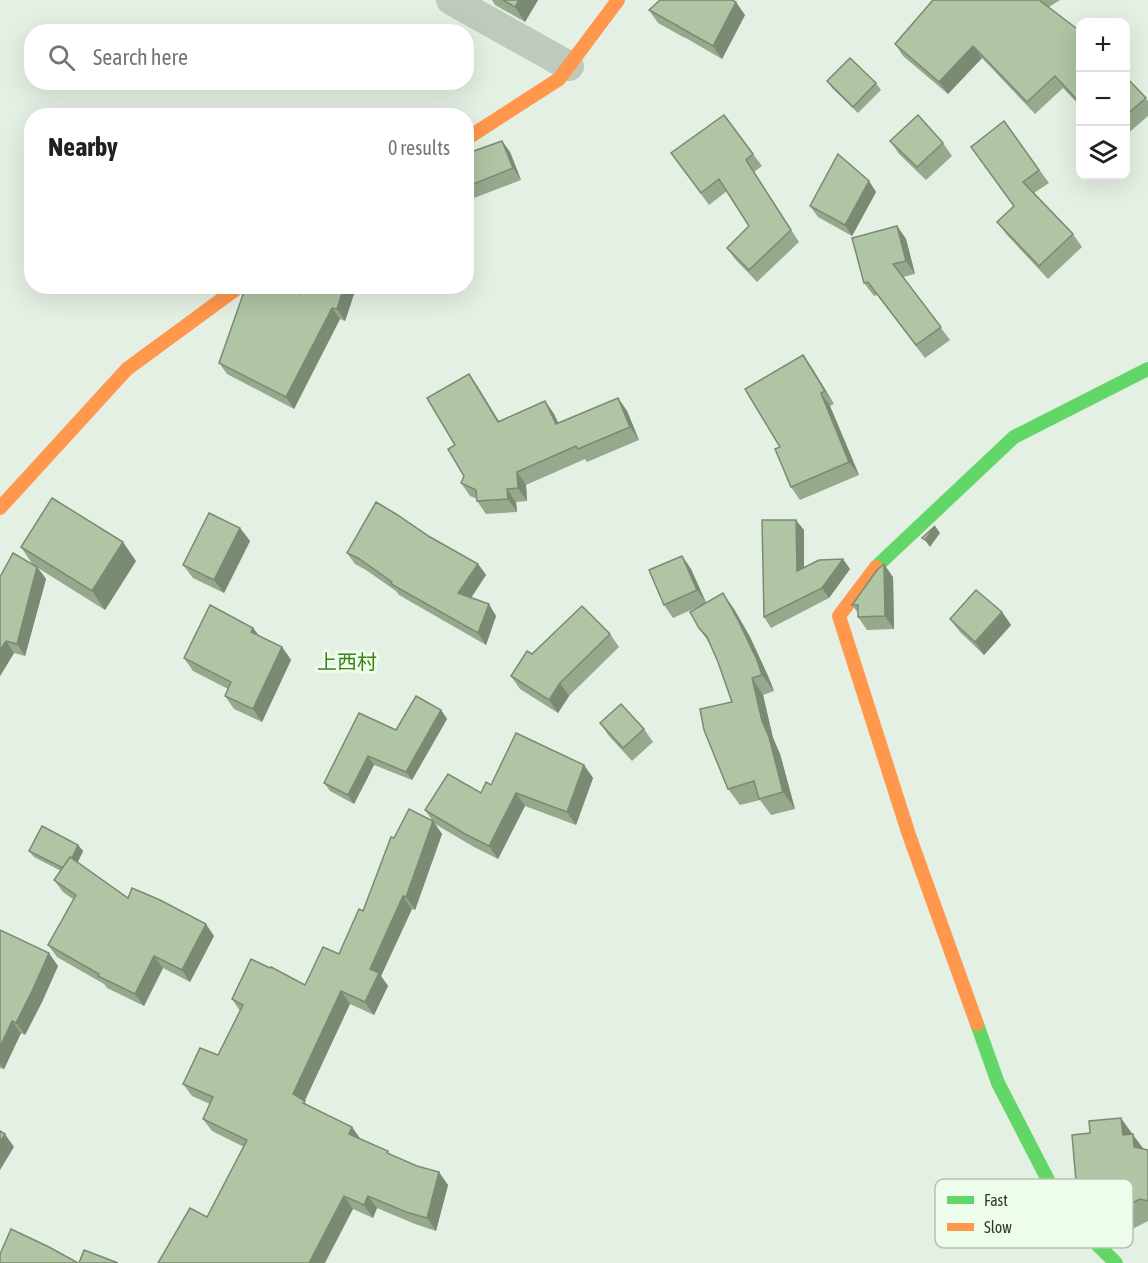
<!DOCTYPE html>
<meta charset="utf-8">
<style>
body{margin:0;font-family:"Asap Condensed","Noto Sans SC",sans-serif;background:#f6f6f6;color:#202124}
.controls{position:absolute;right:18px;top:18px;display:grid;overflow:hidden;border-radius:12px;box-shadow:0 6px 24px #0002}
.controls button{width:54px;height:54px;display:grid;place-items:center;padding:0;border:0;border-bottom:2px solid #e0e0e0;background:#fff;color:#202124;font:30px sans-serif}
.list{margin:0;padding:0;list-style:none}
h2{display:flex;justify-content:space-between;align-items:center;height:78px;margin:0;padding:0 24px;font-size:26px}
h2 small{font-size:20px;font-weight:400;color:#757577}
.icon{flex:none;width:33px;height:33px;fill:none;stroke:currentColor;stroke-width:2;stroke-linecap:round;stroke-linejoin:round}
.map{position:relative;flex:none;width:1148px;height:1263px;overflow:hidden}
.search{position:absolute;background:#fff;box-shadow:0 6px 24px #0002;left:24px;top:24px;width:450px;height:66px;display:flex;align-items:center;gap:15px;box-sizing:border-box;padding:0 21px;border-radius:24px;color:#757577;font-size:22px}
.panel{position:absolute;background:#fff;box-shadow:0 6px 24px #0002;left:24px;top:108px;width:450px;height:186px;border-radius:24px}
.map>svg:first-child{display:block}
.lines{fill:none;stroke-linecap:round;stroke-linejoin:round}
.street{stroke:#bfcabc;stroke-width:30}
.fast{stroke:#63d668;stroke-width:14}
.slow{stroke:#ff974d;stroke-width:14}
.wall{fill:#96a98d}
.shaded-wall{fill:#7a8a73}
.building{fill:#afc5a4;stroke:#7a8a73;stroke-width:1.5}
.labels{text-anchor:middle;stroke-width:6;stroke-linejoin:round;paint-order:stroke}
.quarter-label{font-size:20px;fill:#417f1a;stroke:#eefcec}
.key{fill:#eefcec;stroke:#b5c2b2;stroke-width:1.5}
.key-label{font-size:16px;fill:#2f3b29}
</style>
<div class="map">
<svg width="1148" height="1263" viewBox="0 0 1148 1263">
<rect width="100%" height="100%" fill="#e5f0e4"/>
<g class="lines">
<path class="street" d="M451,0L569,66"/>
<g class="fast">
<path d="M876,567L1014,437L1148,369"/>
<path d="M977,1024L998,1083L1065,1213L1116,1263"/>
</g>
<g class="slow">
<path d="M466,139L559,79L618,0"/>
<path d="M0,508L127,369L240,286"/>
<path d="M876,567L839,616L909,835L977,1024"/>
</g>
</g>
<g class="wall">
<path d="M492,0H538L525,22L495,5Z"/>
<path d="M933,0H1060L1049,7L1080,31V106L1063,88L1035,114L982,58L948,94L903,56L895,44Z"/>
<path d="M649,10L745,15L722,59L691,41L686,38H685L658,23Z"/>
<path d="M1125,76L1148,101V116L1125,136Z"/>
<path d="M827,81L876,83L881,90L858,113L832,88Z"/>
<path d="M724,115L762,166L754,172L799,242L757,282L735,259L727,248L749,226L727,191L709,205L671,153Z"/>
<path d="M1004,121L1049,183L1034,193L1073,234L1082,247L1048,279L1007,235L997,222L1014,207Z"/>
<path d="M502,141L510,152L521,180L466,201V146L473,152Z"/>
<path d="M890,141L943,143L952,156L926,180L899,154Z"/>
<path d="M869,181L876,192L852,236L818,217L810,206Z"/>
<path d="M897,226L906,239L915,274L903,277L950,340L925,358L877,295L874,296L864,283Z"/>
<path d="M355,291L345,321L340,319L294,409L227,374L219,363L300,294Z"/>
<path d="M803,355L812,368L834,404L830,406L859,475L800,500L791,487L780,447Z"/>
<path d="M469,374L499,421L545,401L554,414L558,423L618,398L627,411L639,440L587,462L585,459L526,485L527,501L516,502L517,512L486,514L477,501V499L470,496L461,483L464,476L455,445Z"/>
<path d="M240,528L250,541L224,593L193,578L183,565Z"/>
<path d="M804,530V567L850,569L829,598L771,628L764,617Z"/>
<path d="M430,537L478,564L486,575L471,598L496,616L486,645L399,595L396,591L366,570L355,564L347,553Z"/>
<path d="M21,547L136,561L105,610L38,568L46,579L25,656L14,653L0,676L13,553L33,565Z"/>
<path d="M682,556L691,569L706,602L734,609L750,637L768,676L774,691L763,695L773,738L780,754L795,809L771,815L760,800L740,805L728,789L732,702L718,662L710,644L699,628L700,606L673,618L664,605Z"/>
<path d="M893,577L894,629L867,630L858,617V613L852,605Z"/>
<path d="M1002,612L1011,625L984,655L960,632L950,619Z"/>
<path d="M253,628L259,636L282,647L291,660L262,722L234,709L225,696L228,689L193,671L184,658Z"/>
<path d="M610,634L619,647L569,696L558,713L520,689L511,676L532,654Z"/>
<path d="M441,710L447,719L412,780L374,765L354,804L330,791L324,783L396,730Z"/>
<path d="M600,723L644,729L653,742L632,761L609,736Z"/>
<path d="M584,765L593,778L576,825L525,806L498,859L474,847L435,824L442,834L415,910L412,909L381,976L388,986L374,1015L350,1004L304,1101L307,1105L352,1127L361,1140L448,1185L436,1231L415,1224L377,1208L373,1218L353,1209L207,1217L244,1147L212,1131L203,1119L210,1104L192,1096L183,1084L218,1055L240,1011L232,999L305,985L339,954L363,911L394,838L432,820L425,810L481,793L491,785Z"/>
<path d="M78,845L83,851L78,862L128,898L214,936L190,982L163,968L144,1006L107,988L104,984L57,957L48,945L74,900L63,892L54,880L61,871L34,857L29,851Z"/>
<path d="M0,930L58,966L42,1002L25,1035L21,1033L4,1069L0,1068Z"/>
<path d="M1132,1134L1144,1149L1148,1150V1221L1117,1237L1091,1212L1077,1193Z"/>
</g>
<g class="shaded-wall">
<path d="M519,0H538L525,22L515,7Z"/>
<path d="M736,2L745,15L722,59L713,46Z"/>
<path d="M973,46L982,58L948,94L939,82Z"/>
<path d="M502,141L510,152L521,180L513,168Z"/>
<path d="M869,181L876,192L852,236L845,225Z"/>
<path d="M897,226L906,239L915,274L906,261Z"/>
<path d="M344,286H351L355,291L345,321L337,309Z"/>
<path d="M332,308L340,319L294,409L286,397Z"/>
<path d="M803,355L812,368L834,404L825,391Z"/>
<path d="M469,374L478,387L507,435L498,422Z"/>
<path d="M821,393L830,406L859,475L849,462Z"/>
<path d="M618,398L627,411L639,440L630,427Z"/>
<path d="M545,401L554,414L565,437L556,424Z"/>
<path d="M517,472L526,485L527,501L518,488Z"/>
<path d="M507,489L516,502L517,512L508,499Z"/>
<path d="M796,520L804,530V581L797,571Z"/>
<path d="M935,526L940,533L930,547L925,540Z"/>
<path d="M240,528L250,541L224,593L214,580Z"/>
<path d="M123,542L136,561L105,610L92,591Z"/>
<path d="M682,556L691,569L706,603L697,590Z"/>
<path d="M843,559L850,569L829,598L822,588Z"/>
<path d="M478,564L486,575L466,605L458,593Z"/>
<path d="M884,564L893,577L894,629L885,616Z"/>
<path d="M37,567L46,579L25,656L17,644Z"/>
<path d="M723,593L734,609L750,637L768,676L774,691L762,675Z"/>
<path d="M489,604L496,616L486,645L478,633Z"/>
<path d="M1002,612L1011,625L984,655L975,642Z"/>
<path d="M253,628L263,641L251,632Z"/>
<path d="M6,641L14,653L0,676V650Z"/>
<path d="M282,647L291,660L262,722L253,709Z"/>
<path d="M752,678L763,695L773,738L780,754L795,809L783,792L762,721Z"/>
<path d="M560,683L569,696L558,713L549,700Z"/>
<path d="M441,710L447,719L412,780L406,772Z"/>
<path d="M368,756L374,765L354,804L348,795Z"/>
<path d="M584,765L593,778L576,825L567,812Z"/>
<path d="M516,793L525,806L498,859L489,846Z"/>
<path d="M433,821L442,834L415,910L406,897Z"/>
<path d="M78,845L83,851L71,876L66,869Z"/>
<path d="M403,896L412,909L381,976L388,986L374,1015L365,1002L370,969Z"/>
<path d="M206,924L214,936L190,982L182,970Z"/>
<path d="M49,953L58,966L42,1002L25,1035L16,1023Z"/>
<path d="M154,956L163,968L144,1006L135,994Z"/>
<path d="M341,991L350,1004L302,1107L293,1094Z"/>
<path d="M12,1021L21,1033L4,1069L0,1064V1047Z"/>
<path d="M1121,1118L1146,1153L1148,1166L1123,1135Z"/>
<path d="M352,1127L361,1140L349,1134Z"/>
<path d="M5,1134L14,1147L0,1170V1142Z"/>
<path d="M439,1172L448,1185L436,1231L427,1218Z"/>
<path d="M344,1196L353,1209L325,1263H309Z"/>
<path d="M368,1196L377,1208L373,1218L364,1205Z"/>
</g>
<g class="building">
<path d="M503,0H519L515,7Z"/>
<path d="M660,0H732L736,2L713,46L681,28L677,25H676L649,10Z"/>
<path d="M933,0H1039L1080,31V103L1055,76L1027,102L973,46L939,82L895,44Z"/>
<path d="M850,58L876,83L853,107L827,81Z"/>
<path d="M1125,76L1146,98L1125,116Z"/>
<path d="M724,115L753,154L746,160L791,230L749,270L727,248L749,226L719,179L701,193L671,153Z"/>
<path d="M918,115L943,143L917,167L890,141Z"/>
<path d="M1004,121L1039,170L1023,182L1073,234L1039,266L997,222L1014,206L971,147Z"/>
<path d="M502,141L513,168L466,187V146L469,145L471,152Z"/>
<path d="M838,154L869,181L845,225L810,206Z"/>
<path d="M897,226L906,261L893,264L941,327L916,345L868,282L864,283L852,238Z"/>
<path d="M246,286H285L300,294L303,286H344L337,309L332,308L286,397L219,363Z"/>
<path d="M803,355L825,391L821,393L849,462L791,487L775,449L780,447L745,389Z"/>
<path d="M469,374L498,422L545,401L556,424L618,398L630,427L578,449L576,446L517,472L518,488L507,489L508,499L477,501L476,490L461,483L464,476L448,449L455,445L427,398Z"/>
<path d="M52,498L123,542L92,591L21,547Z"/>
<path d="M376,502L396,514L430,537L478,564L458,593L489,604L478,633L391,584L392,582L358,558L347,553Z"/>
<path d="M209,513L240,528L214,580L183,565Z"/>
<path d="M762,520H796L797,571L819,560L843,559L822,588L764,617Z"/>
<path d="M935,526L925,540L922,538Z"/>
<path d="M13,553L37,567L17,644L6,641L0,650V577Z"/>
<path d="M682,556L697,590L664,605L649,570Z"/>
<path d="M884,564L885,616L858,617V605H852L877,570Z"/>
<path d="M976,590L1002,612L975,642L950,619Z"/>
<path d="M723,593L738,620L757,660L762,675L752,678L762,721L769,737L783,792L759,799L754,781L728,789L704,730L700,709L732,702L718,662L707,637L699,628L690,612Z"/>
<path d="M210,605L253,628L251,632L282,647L253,709L225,696L231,682L184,658Z"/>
<path d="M582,606L610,634L560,683L549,700L511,676L527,651L532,654Z"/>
<path d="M416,696L441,710L406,772L368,756L348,795L324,783L359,713L396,730Z"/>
<path d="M621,704L644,729L623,748L600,723Z"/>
<path d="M516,733L584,765L567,812L516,793L489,846L465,834L425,810L448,774L481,793L486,782L491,785Z"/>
<path d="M409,809L433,821L406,897L403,896L370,969L379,973L365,1002L341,991L293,1094L305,1101L303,1103L352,1127L349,1134L388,1151L387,1153L417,1166L439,1172L427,1218L406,1212L368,1196L364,1205L344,1196L309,1263H158L190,1208L207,1217L247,1140L203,1119L213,1097L183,1084L200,1048L218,1055L243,1005L232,999L251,959L270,968L271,967L305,985L323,947L339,954L359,909L363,911L391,837L394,838Z"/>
<path d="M42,826L78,845L72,858L70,857L63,868L29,851Z"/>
<path d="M70,857L128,898L132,888L160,900L206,924L182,970L154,956L135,994L98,976L99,974L48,945L76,895L54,880Z"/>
<path d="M0,930L49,953L33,989L16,1023L12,1021L0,1047Z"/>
<path d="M1121,1118L1123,1135L1133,1134L1134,1147L1148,1150V1201L1140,1199L1103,1218L1077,1193L1072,1135L1090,1133L1089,1121Z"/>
<path d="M0,1131L5,1134L0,1142Z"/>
<path d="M11,1229L49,1247L78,1263H0V1254Z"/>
<path d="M84,1250L118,1263H79Z"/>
</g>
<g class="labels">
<g class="quarter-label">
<text x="347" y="669">上西村</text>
</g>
</g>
<rect x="935" y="1179" width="198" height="69" rx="9" class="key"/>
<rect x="947" y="1196" width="27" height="8" fill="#63d668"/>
<rect x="947" y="1223" width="27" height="8" fill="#ff974d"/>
<g class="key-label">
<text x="984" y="1206">Fast</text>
<text x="984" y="1233">Slow</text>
</g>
</svg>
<div class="controls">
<button>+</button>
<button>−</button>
<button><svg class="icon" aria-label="layers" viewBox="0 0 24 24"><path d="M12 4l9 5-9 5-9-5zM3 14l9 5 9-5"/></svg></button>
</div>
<div class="search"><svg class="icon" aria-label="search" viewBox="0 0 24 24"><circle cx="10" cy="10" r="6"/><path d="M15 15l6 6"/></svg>Search here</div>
<section class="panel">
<h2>Nearby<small>0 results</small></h2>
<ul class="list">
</ul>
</section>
</div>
